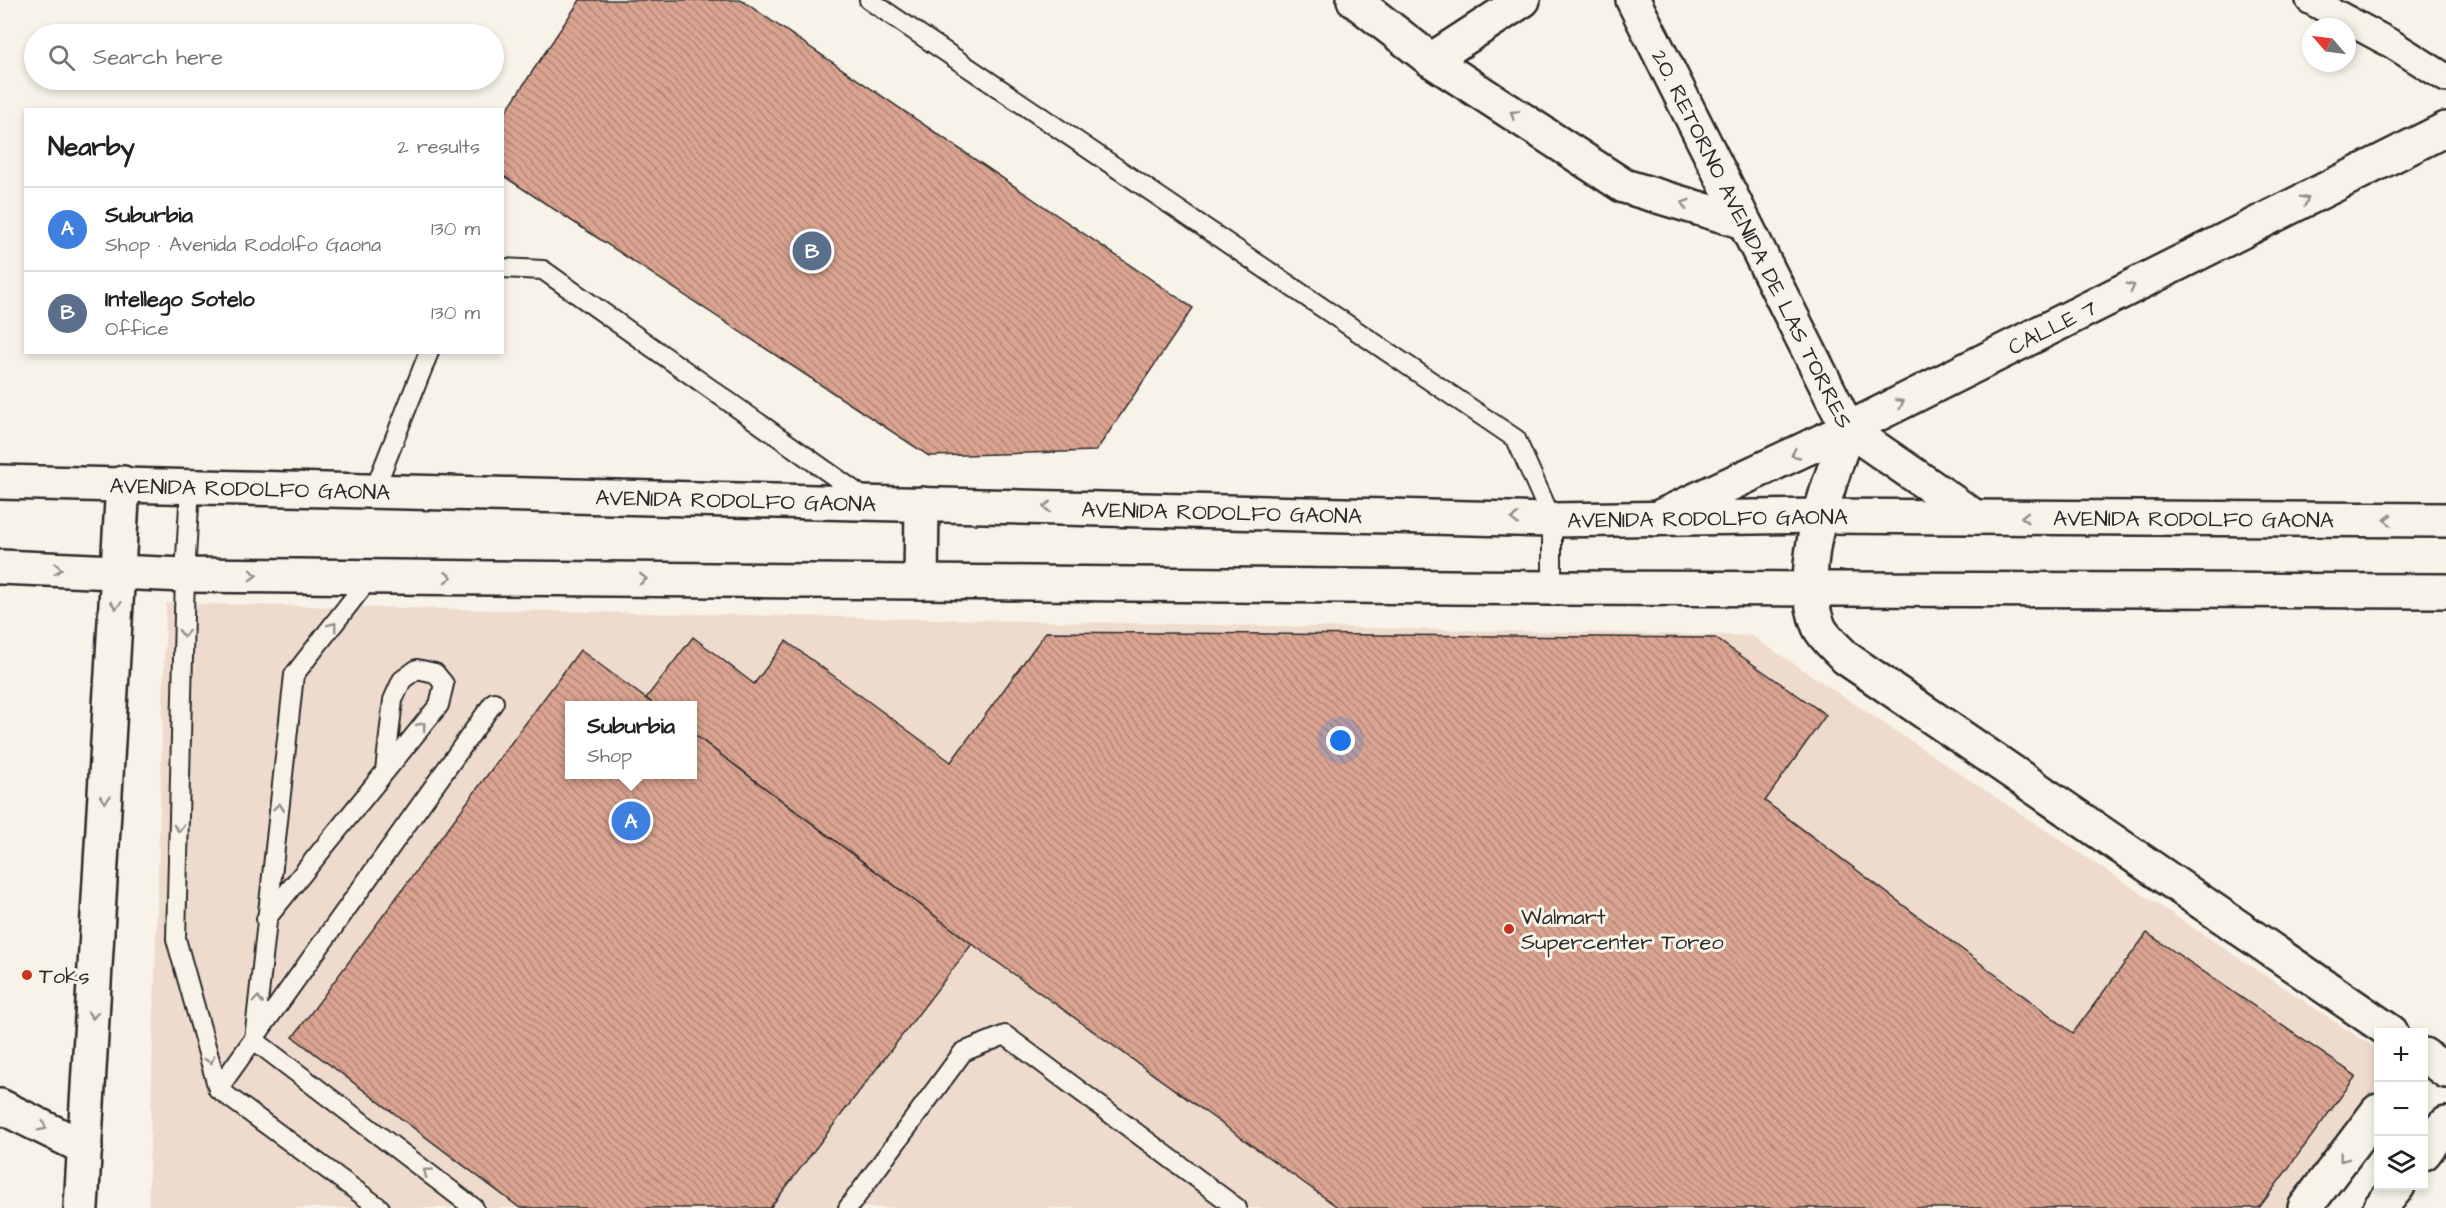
<!DOCTYPE html>
<meta charset="utf-8">
<style>
body{margin:0;font-family:"Architects Daughter",sans-serif;background:#f2f2f2;color:#202124}
.controls{position:absolute;right:18px;bottom:18px;display:grid;overflow:hidden;border-radius:0px;box-shadow:0 3px 9px #0003}
.controls button{width:54px;height:54px;display:grid;place-items:center;padding:0;border:0;border-bottom:2px solid #e0e0e0;background:#fff;color:#202124;font:30px sans-serif}
.compass{position:absolute;left:2302px;top:18px;width:54px;height:54px;border-radius:50%;background:#fff;box-shadow:0 3px 9px #0003;rotate:298deg}
.you{position:absolute;left:1341px;top:741px;width:21px;height:21px;margin:-15px;border:4px solid #fff;border-radius:50%;background:#1a73e8;box-shadow:0 0 0 9px #1a73e833}
.badge{display:grid;place-items:center;width:39px;height:39px;border-radius:50%;background:#ea580c;color:#fff;font-size:20px;font-weight:700}
.pin{position:absolute;translate:-50% -50%;border:3px solid #fff;box-shadow:0 2px 6px #0006}
.popup{position:absolute;left:565px;top:701px;width:132px;height:78px;box-sizing:border-box;display:grid;place-content:center;border-radius:0px;background:#fff;filter:drop-shadow(0 2px 4px #0005);font-size:20px;white-space:nowrap;color:#757577}
.popup b{font-size:22px;color:#202124}
.popup::after{content:'';position:absolute;left:50%;top:100%;margin-left:-12px;border:12px solid transparent;border-top-color:#fff}
.list{margin:0;padding:0;list-style:none}
h2{display:flex;justify-content:space-between;align-items:center;height:78px;margin:0;padding:0 24px;font-size:26px}
h2 small{font-size:20px;font-weight:400;color:#757577}
.list li{display:grid;grid-template-columns:39px 1fr auto;gap:18px;align-items:center;box-sizing:border-box;height:84px;padding:0 24px;border-top:2px solid #e0e0e0}
.list b{display:block;font-size:22px;white-space:nowrap}
.list p{margin:0;font-size:20px;white-space:nowrap;color:#757577}
.list em{font-size:20px;font-style:normal;color:#757577}
.icon{flex:none;width:33px;height:33px;fill:none;stroke:currentColor;stroke-width:2;stroke-linecap:round;stroke-linejoin:round}
.map{position:relative;flex:none;width:2446px;height:1208px;overflow:hidden}
.search{position:absolute;background:#fff;box-shadow:0 3px 9px #0003;left:24px;top:24px;width:480px;height:66px;display:flex;align-items:center;gap:15px;box-sizing:border-box;padding:0 21px;border-radius:33px;color:#757577;font-size:22px}
.panel{position:absolute;background:#fff;box-shadow:0 3px 9px #0003;left:24px;top:108px;width:480px;height:246px;border-radius:0px}
.map>svg:first-child{display:block}
.built{fill:#efdbce;fill-rule:evenodd}
.building{fill:url(#building-back-hatch);stroke:#2b2b2b;stroke-width:1.5}
.lines{fill:none;stroke-linecap:round;stroke-linejoin:round}
.service-casing{stroke:#2b2b2b;stroke-width:22}
.pedestrian-casing{stroke:#2b2b2b;stroke-width:32}
.minor-casing{stroke:#2b2b2b;stroke-width:38}
.secondary-casing{stroke:#2b2b2b;stroke-width:38}
.service{stroke:#f7f3e8;stroke-width:18}
.pedestrian{stroke:#f7f3e8;stroke-width:27}
.minor{stroke:#f7f3e8;stroke-width:33}
.secondary{stroke:#f7f3e8;stroke-width:33}
.oneway{stroke:#918f8a}
.poi-dot{fill:#c8321e;stroke:#f7f3e8;stroke-width:2}
.labels{text-anchor:middle;stroke-width:6;stroke-linejoin:round;paint-order:stroke}
.street-label{font-size:22px;fill:#2b2b2b;stroke:#f7f3e8}
.poi-label{font-size:22px;fill:#2b2b2b;stroke:#f7f3e8;text-anchor:start}
</style>
<div class="map">
<svg width="2446" height="1208" viewBox="0 0 2446 1208">
<defs>
<pattern id="building-back-hatch" width="6" height="6" patternUnits="userSpaceOnUse" patternTransform="scale(1.5)"><rect width="6" height="6" fill="#dba491"/><path d="M-1 5l2 2M0 0l6 6M5-1l2 2" fill="none" stroke="#b28677"/></pattern>
</defs>
<rect width="100%" height="100%" fill="#f7f3e8"/>
<filter id="ink" filterUnits="userSpaceOnUse"><feTurbulence type="fractalNoise" baseFrequency=".0167" numOctaves="2"/><feDisplacementMap in="SourceGraphic" scale="12" xChannelSelector="R" yChannelSelector="G"/><feConvolveMatrix kernelMatrix="1 2 1 2 8 2 1 2 1" color-interpolation-filters="sRGB"/></filter>
<g filter="url(#ink)">
<path class="built" d="M166,603L1752,636L2378,1050V1089L2286,1208H148ZM570,706H692V774H570Z"/>
<g class="building">
<path d="M580,0H741L1193,308L1096,451L929,456L502,175V117Z"/>
<path d="M1046,632L1715,638L1826,715L1765,801L2073,1033L2147,933L2356,1076L2259,1208H1339L972,944L692,733V706H656L646,698L693,637L754,684L786,641L951,762Z"/>
<path d="M580,650L656,706H570V774H692V733L972,944L770,1208H520L293,1037Z"/>
</g>
<g class="lines">
<g class="service-casing">
<g id="service">
<path d="M869,0L1516,439L1552,520V588"/>
<path d="M502,268L543,270L866,499"/>
<path d="M190,487L185,575L176,939L218,1089L380,1208"/>
<path d="M374,491L429,352"/>
<path d="M371,576L294,675L254,1040L474,1208"/>
<path d="M266,919L439,705L444,684L435,673L417,669L402,680L393,700L385,771"/>
<path d="M218,1089L494,702"/>
<path d="M848,1208L963,1052L1005,1035L1237,1208"/>
</g>
</g>
<g class="pedestrian-casing">
<path id="pedestrian" d="M2310,0L2392,44L2446,78"/>
</g>
<g class="minor-casing">
<g id="minor">
<path d="M1354,0L1431,60L1624,186L1741,221"/>
<path id="s1" d="M1633,0L1848,429C1829,486 1794,569 1819,627C1824,638 1838,649 1846,658L2391,1032"/>
<path d="M1431,60L1523,0"/>
<path d="M1848,429L1975,517"/>
<path id="s2" d="M1655,519L1848,429L2446,129"/>
<path d="M2424,1055L2446,1071"/>
<path d="M0,1106L85,1148"/>
<path d="M2424,1153L2446,1124"/>
<path d="M81,1208L123,483"/>
<path d="M2305,1208L2378,1111"/>
<path d="M2380,1208L2398,1186"/>
</g>
</g>
<g class="secondary-casing">
<g id="secondary">
<path id="s3" d="M0,482L1552,520L1820,516L2446,520"/>
<path d="M0,567L185,575L1552,588L2446,591"/>
<path d="M921,582L922,504"/>
</g>
</g>
<use href="#service" class="service"/>
<use href="#pedestrian" class="pedestrian"/>
<use href="#minor" class="minor"/>
<use href="#secondary" class="secondary"/>
</g>
<defs><path id="oneway-chevron" d="M-2-3.5L2.5 0L-2 3.5" fill="none" stroke-width="1.6" stroke-linecap="round" stroke-linejoin="round" transform="scale(1.5)"/></defs>
<g class="oneway">
<use href="#oneway-chevron" transform="translate(1514 114) rotate(-147)"/>
<use href="#oneway-chevron" transform="translate(2305 200) rotate(-27)"/>
<use href="#oneway-chevron" transform="translate(1685 204) rotate(-163)"/>
<use href="#oneway-chevron" transform="translate(2131 287) rotate(-27)"/>
<use href="#oneway-chevron" transform="translate(1900 403) rotate(-27)"/>
<use href="#oneway-chevron" transform="translate(1795 454) rotate(155)"/>
<use href="#oneway-chevron" transform="translate(1047 507) rotate(-179)"/>
<use href="#oneway-chevron" transform="translate(2025 517) rotate(-180)"/>
<use href="#oneway-chevron" transform="translate(1515 519) rotate(-179)"/>
<use href="#oneway-chevron" transform="translate(2388 520) rotate(-180)"/>
<use href="#oneway-chevron" transform="translate(58 569) rotate(3)"/>
<use href="#oneway-chevron" transform="translate(253 575) rotate(1)"/>
<use href="#oneway-chevron" transform="translate(448 577) rotate(1)"/>
<use href="#oneway-chevron" transform="translate(643 579) rotate(1)"/>
<use href="#oneway-chevron" transform="translate(116 605) rotate(93)"/>
<use href="#oneway-chevron" transform="translate(333 626) rotate(-52)"/>
<use href="#oneway-chevron" transform="translate(184 633) rotate(91)"/>
<use href="#oneway-chevron" transform="translate(422 726) rotate(-50)"/>
<use href="#oneway-chevron" transform="translate(105 799) rotate(93)"/>
<use href="#oneway-chevron" transform="translate(279 807) rotate(-83)"/>
<use href="#oneway-chevron" transform="translate(179 828) rotate(91)"/>
<use href="#oneway-chevron" transform="translate(258 1000) rotate(-84)"/>
<use href="#oneway-chevron" transform="translate(93 1015) rotate(93)"/>
<use href="#oneway-chevron" transform="translate(210 1060) rotate(74)"/>
<use href="#oneway-chevron" transform="translate(43 1127) rotate(26)"/>
<use href="#oneway-chevron" transform="translate(2343 1158) rotate(127)"/>
<use href="#oneway-chevron" transform="translate(427 1172) rotate(-143)"/>
</g>
</g>
<g class="poi-dot">
<circle cx="1509" cy="929" r="6"/>
<circle cx="27" cy="975" r="6"/>
</g>
<g class="labels">
<g class="street-label">
<text dy="8" stroke="none"><textPath href="#s1" startOffset="267">2O. RETORNO AVENIDA DE LAS TORRES</textPath></text>
<text dy="8" stroke="none"><textPath href="#s2" startOffset="441">CALLE 7</textPath></text>
<text dy="8" stroke="none"><textPath href="#s3" startOffset="250">AVENIDA RODOLFO GAONA</textPath></text>
<text dy="8" stroke="none"><textPath href="#s3" startOffset="736">AVENIDA RODOLFO GAONA</textPath></text>
<text dy="8" stroke="none"><textPath href="#s3" startOffset="1222">AVENIDA RODOLFO GAONA</textPath></text>
<text dy="8" stroke="none"><textPath href="#s3" startOffset="1708">AVENIDA RODOLFO GAONA</textPath></text>
<text dy="8" stroke="none"><textPath href="#s3" startOffset="2194">AVENIDA RODOLFO GAONA</textPath></text>
</g>
<g class="poi-label">
<text x="1521" y="924">Walmart<tspan x="1521" dy="25">Supercenter Toreo</tspan></text>
<text x="39" y="983">Toks</text>
</g>
</g>
</svg>
<div class="controls">
<button>+</button>
<button>−</button>
<button><svg class="icon" aria-label="layers" viewBox="0 0 24 24"><path d="M12 4l9 5-9 5-9-5zM3 14l9 5 9-5"/></svg></button>
</div>
<svg class="compass" viewBox="-18 -18 36 36"><path d="M0-13l5 13h-10z" fill="#e53935"/><path d="M0 13l5-13h-10z" fill="#757577"/></svg>
<div class="you"></div>
<div class="pin badge" style="left:631px;top:821px;background:#3f7fe0">A</div>
<div class="popup"><b>Suburbia</b>Shop</div>
<div class="pin badge" style="left:812px;top:251px;background:#5c6f8a">B</div>
<div class="search"><svg class="icon" aria-label="search" viewBox="0 0 24 24"><circle cx="10" cy="10" r="6"/><path d="M15 15l6 6"/></svg>Search here</div>
<section class="panel">
<h2>Nearby<small>2 results</small></h2>
<ul class="list">
<li><span class="badge" style="background:#3f7fe0">A</span><div><b>Suburbia</b><p>Shop · Avenida Rodolfo Gaona</p></div><em>130 m</em></li>
<li><span class="badge" style="background:#5c6f8a">B</span><div><b>Intellego Sotelo</b><p>Office</p></div><em>130 m</em></li>
</ul>
</section>
</div>
